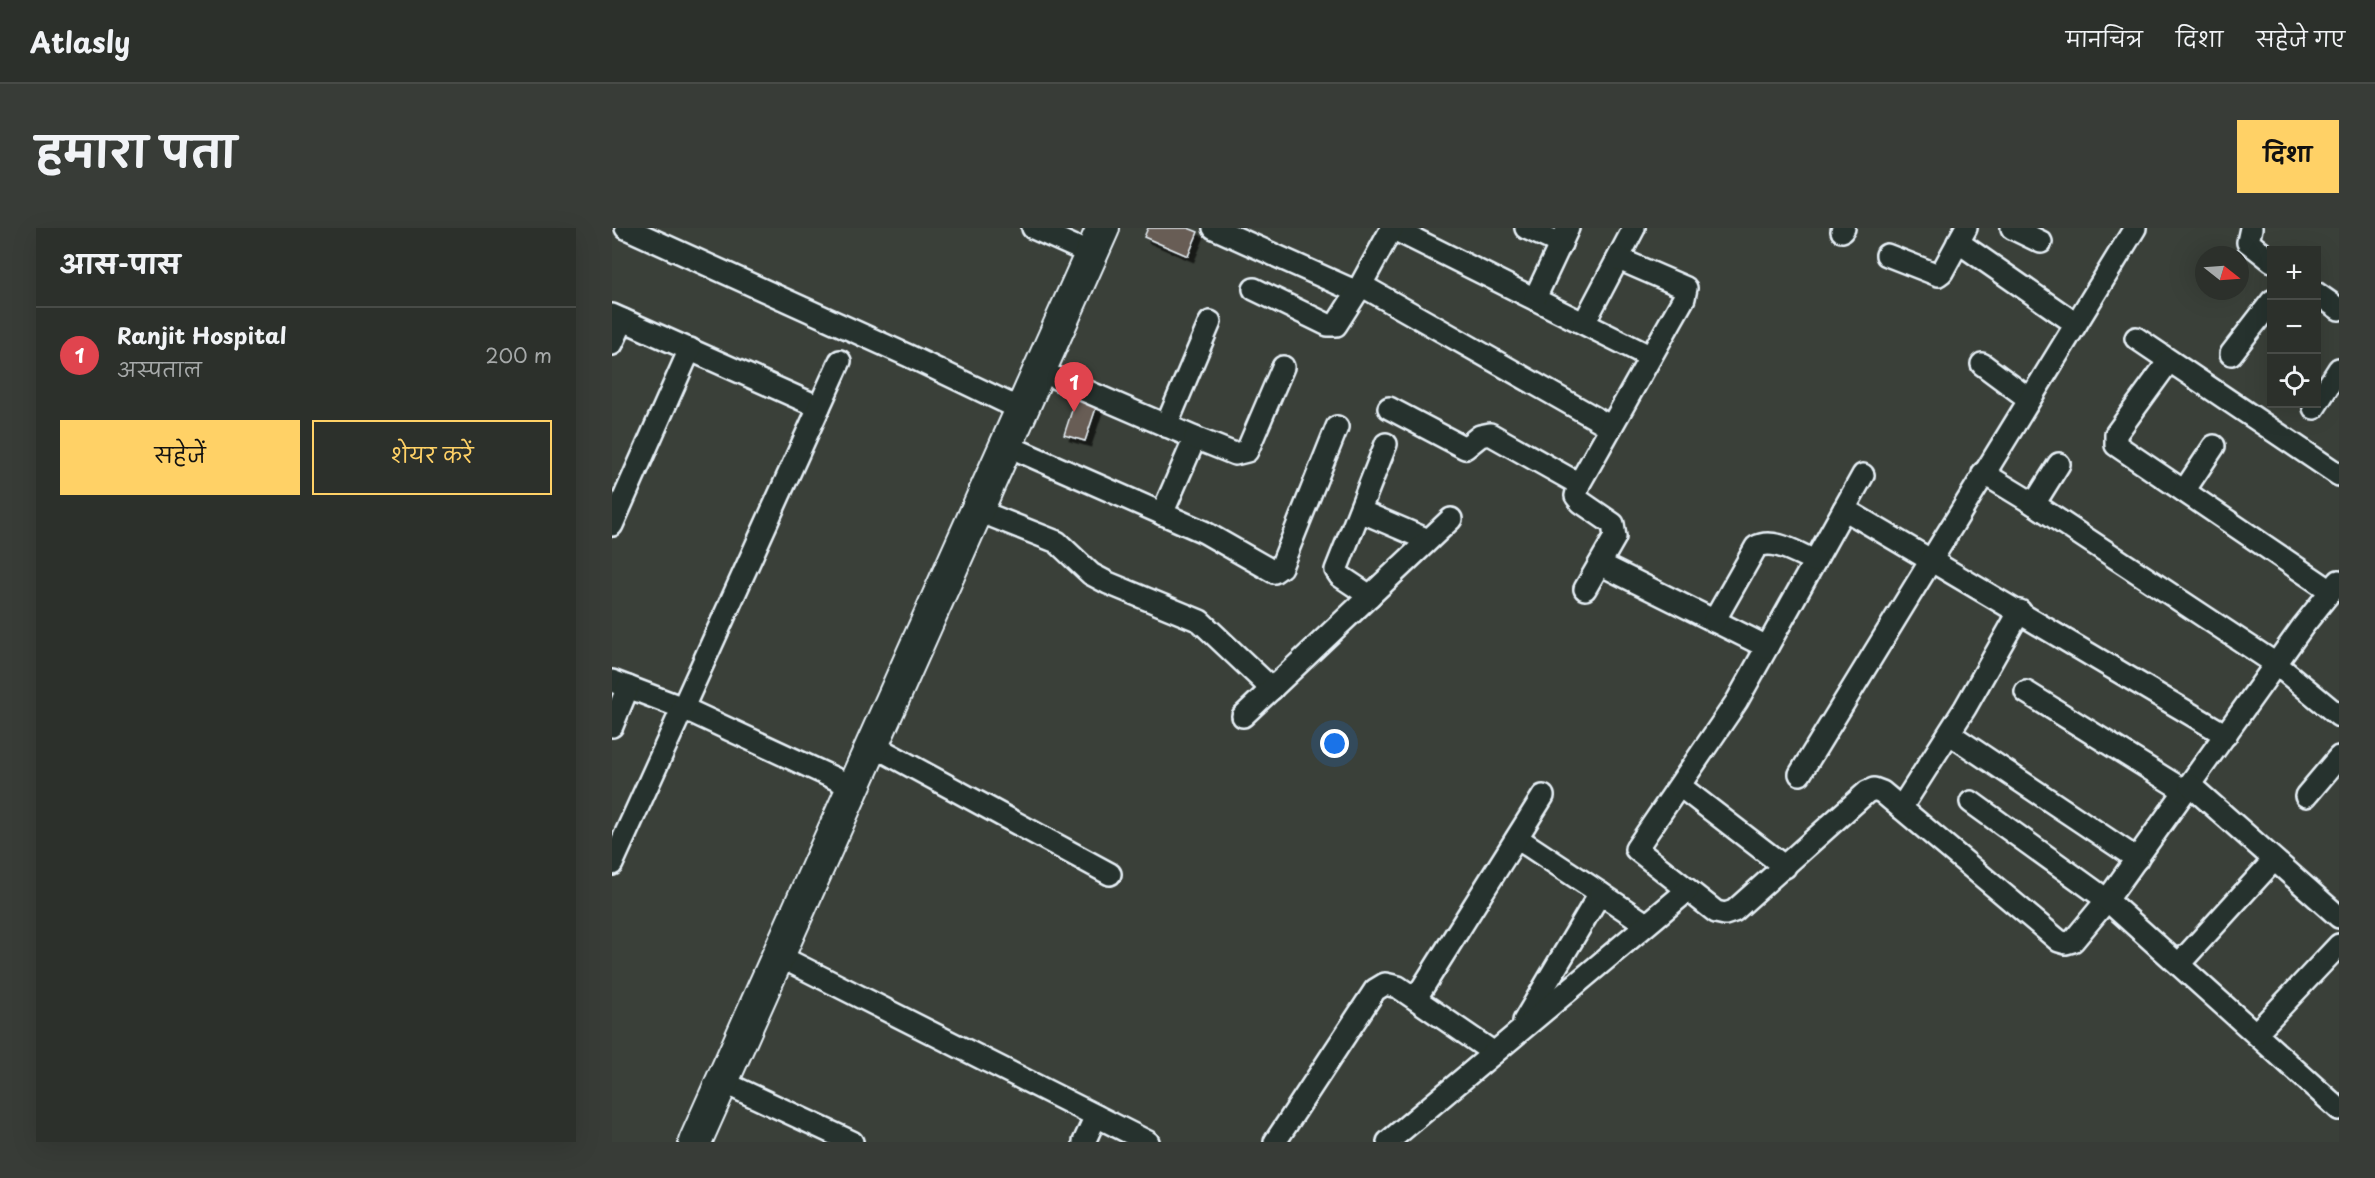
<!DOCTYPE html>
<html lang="hi">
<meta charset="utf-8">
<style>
body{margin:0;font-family:"Playpen Sans","Playpen Sans Deva",sans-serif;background:#383c37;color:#f1f3f6}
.controls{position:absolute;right:18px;top:18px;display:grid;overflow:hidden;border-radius:0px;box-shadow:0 6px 24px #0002}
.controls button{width:54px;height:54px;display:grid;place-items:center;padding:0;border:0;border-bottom:2px solid #484b47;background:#2c302b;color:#f1f3f6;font:30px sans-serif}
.compass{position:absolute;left:1583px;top:18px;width:54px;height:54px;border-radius:50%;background:#2c302b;box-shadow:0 6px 24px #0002;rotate:107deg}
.you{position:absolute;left:723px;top:516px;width:21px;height:21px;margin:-15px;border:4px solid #fff;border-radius:50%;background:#1a73e8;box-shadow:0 0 0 9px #1a73e833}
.badge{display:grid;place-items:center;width:39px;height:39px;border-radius:50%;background:#ffd166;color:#fff;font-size:20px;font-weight:700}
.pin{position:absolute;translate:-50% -50px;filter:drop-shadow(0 2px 3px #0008)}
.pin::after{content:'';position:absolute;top:32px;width:21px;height:18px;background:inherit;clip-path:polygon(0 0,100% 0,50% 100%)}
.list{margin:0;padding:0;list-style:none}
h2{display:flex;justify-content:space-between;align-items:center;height:78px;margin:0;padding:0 24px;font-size:26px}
h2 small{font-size:20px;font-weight:400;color:#a6a9a9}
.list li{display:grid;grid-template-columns:39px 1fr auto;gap:18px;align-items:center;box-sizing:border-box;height:96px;padding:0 24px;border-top:2px solid #484b47}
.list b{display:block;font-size:22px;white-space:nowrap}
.list p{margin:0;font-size:20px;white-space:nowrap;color:#a6a9a9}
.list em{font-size:20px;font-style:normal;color:#a6a9a9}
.actions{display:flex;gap:12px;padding:18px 24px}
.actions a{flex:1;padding:14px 0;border:2px solid #ffd166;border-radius:0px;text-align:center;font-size:21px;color:#ffd166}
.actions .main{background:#ffd166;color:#111}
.icon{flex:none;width:33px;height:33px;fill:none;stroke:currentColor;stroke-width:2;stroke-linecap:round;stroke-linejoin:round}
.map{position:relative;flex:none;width:1727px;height:914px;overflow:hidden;border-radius:0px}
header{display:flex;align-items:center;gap:36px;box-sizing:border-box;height:84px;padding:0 30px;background:#2c302b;border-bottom:2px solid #484b47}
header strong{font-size:28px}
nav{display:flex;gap:33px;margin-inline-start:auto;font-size:21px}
.intro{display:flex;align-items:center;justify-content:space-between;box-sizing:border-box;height:144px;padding:0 36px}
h1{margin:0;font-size:42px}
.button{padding:15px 27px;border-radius:0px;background:#ffd166;color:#111;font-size:21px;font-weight:700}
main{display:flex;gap:36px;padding:0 36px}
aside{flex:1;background:#2c302b;border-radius:0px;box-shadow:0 6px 24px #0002}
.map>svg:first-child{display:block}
.building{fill:#685d54;stroke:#e8f1f8;stroke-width:1.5;filter:url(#shadow)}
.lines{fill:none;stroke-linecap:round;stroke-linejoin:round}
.minor-casing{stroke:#e8f1f8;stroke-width:26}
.highway-casing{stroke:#e8f1f8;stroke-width:36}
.minor{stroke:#26332d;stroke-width:21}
.highway{stroke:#26332d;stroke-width:32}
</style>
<header>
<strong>Atlasly</strong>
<nav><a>मानचित्र</a><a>दिशा</a><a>सहेजे गए</a></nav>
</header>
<div class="intro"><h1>हमारा पता</h1><a class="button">दिशा</a></div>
<main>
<aside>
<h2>आस-पास<small></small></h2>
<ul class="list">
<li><span class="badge" style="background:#e0444e">1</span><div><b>Ranjit Hospital</b><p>अस्पताल</p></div><em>200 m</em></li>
</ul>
<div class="actions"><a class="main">सहेजें</a><a>शेयर करें</a></div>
</aside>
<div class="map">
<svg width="1727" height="914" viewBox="0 0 1727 914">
<defs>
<filter id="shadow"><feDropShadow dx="5.5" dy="5.5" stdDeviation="0" flood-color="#0009"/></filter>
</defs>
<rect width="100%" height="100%" fill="#3a4039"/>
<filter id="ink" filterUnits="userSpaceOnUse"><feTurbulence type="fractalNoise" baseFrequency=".0167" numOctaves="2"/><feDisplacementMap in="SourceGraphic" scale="12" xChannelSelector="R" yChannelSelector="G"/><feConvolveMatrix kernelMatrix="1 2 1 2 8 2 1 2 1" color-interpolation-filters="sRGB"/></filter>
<g filter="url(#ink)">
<g class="building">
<path d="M536,0H576L586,4L576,28L532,9Z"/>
<path d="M464,170L485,177L473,213L452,207Z"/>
</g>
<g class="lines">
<g class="minor-casing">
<g id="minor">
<path d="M14,0L297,128L410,182"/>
<path d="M421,0L479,26"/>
<path d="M602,0L745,64"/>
<path d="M780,0L1037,128"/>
<path d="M914,0L949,16"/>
<path d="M1400,0L1429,14"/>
<path d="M1639,0L1636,14L1660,33"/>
<path d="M1230,3L1232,0"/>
<path d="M1346,14L1464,96"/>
<path d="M1275,27L1326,47L1330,44L1354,0"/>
<path d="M749,57L999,199"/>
<path d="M642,61L716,97H724L745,64L780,0"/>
<path d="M1704,65L1727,81"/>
<path d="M923,70L956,0"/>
<path d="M0,87L207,179"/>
<path d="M972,95L1022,0"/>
<path d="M1524,110L1727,247"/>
<path d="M0,116L11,92"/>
<path d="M1619,126L1660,73"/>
<path d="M1557,133L1504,206V217L1719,363"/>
<path d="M1370,136L1417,171"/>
<path d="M444,150L583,210L550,286"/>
<path d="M777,180L853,220L868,208L878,206L967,256"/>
<path d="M1702,180L1727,141"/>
<path d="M554,198L598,94"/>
<path d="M583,210L623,226L635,223L671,139"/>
<path d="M410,224L592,304L662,344L669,339L725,199"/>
<path d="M1371,245L1422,276L1664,436L1727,488"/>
<path d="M1251,247L1125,473L1024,621L1104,684L1113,686L1122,683L1255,564L1262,561L1270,564L1447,713L1454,715L1461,713L1495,672L1691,398L1727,353"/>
<path d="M1572,263L1602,218"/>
<path d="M1422,276L1447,236"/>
<path d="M1232,281L1614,507"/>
<path d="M748,283L816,312"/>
<path d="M382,289L445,314L479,346L496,355L588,393L660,461"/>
<path d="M0,297L78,121"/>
<path d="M988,336L1155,419"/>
<path d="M973,361L1003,309L1001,296L969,274L964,268L967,256L1072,70L1074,60L1007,31"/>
<path d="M758,368L728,348L724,342L774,216"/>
<path d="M1102,393L1144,319C1161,309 1186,326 1203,333"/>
<path d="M0,453L71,480L241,559"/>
<path d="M1414,464L1573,563"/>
<path d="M631,488L839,291"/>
<path d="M0,498L16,459"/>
<path d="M1338,506L1525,631"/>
<path d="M275,525L498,646"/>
<path d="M1188,546L1523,0"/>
<path d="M1578,557L1727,689"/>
<path d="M1068,558L1173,639"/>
<path d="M1694,568L1727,529"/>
<path d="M1359,574L1495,672L1727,881"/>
<path d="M1289,580L1353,480L1408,383"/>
<path d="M905,610L988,665L912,793"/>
<path d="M0,636L228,133"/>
<path d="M988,665L1034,696"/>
<path d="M167,728L536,914"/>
<path d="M1567,736L1661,633"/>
<path d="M804,770L931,568"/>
<path d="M1644,805L1727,717"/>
<path d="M126,861L240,914"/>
<path d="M472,914L484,888"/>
<path d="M663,914L763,762L773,756L786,759L882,825"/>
<path d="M776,914L1076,662"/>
</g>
</g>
<g class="highway-casing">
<path id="highway" d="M83,914L491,0"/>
</g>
<use href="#minor" class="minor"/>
<use href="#highway" class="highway"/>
</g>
</g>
</svg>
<div class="controls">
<button>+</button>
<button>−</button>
<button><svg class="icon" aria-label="locate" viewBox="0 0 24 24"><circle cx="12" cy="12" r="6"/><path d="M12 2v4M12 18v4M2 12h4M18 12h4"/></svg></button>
</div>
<svg class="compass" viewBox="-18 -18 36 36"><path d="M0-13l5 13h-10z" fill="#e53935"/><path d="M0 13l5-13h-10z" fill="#a6a9a9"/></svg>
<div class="you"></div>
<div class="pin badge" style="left:462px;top:184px;background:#e0444e">1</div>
</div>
</main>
